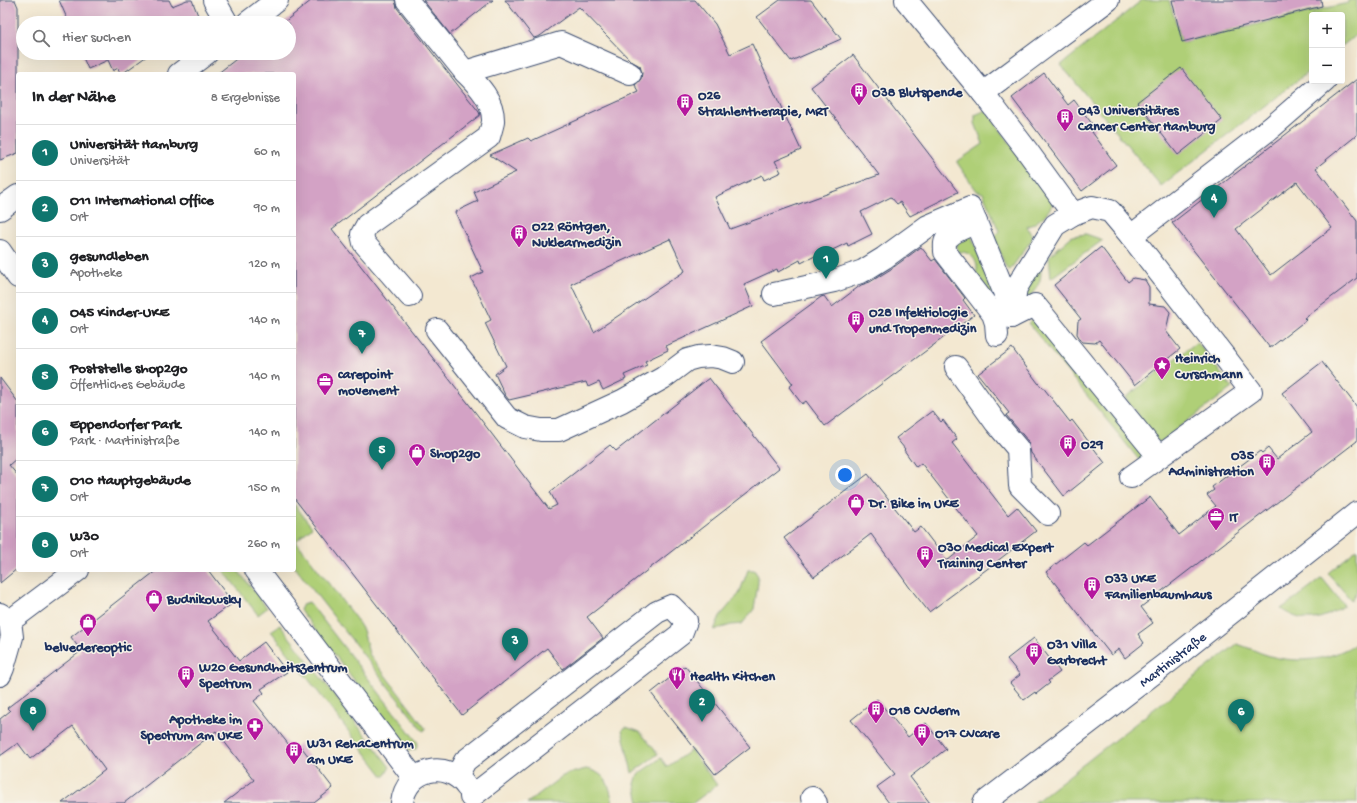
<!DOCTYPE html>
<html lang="de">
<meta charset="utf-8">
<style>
body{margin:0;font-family:"Gochi Hand",sans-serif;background:#f2f2f2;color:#202124}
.controls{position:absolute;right:12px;top:12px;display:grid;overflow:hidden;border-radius:4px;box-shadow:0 4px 16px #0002}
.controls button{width:36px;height:36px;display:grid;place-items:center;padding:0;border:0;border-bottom:1px solid #e0e0e0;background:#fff;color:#202124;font:20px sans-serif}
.you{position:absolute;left:845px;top:475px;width:14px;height:14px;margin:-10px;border:3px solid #fff;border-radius:50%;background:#1a73e8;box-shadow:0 0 0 6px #1a73e833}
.badge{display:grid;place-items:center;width:26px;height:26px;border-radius:50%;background:#0f766e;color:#fff;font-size:13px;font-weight:700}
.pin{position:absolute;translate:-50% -33px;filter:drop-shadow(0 1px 2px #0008)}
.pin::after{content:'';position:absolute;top:21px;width:14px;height:12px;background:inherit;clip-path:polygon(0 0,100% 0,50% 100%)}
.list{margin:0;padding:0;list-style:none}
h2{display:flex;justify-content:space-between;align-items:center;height:52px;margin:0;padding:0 16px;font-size:17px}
h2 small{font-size:13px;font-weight:400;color:#757577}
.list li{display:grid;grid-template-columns:26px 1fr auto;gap:12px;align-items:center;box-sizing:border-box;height:56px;padding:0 16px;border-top:1px solid #e0e0e0}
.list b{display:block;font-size:15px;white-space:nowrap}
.list p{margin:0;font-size:13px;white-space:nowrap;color:#757577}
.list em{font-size:13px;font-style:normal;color:#757577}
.icon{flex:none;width:22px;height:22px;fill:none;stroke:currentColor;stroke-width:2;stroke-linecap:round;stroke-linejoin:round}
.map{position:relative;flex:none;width:1357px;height:803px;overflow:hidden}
.search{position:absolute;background:#fff;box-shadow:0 4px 16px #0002;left:16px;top:16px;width:280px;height:44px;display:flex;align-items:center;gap:10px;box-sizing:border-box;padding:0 14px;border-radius:22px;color:#757577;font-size:15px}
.panel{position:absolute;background:#fff;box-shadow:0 4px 16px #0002;left:16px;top:72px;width:280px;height:500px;border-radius:4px}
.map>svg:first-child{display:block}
.green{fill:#afcf77;stroke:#657f6a}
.building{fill:#d3a2c5;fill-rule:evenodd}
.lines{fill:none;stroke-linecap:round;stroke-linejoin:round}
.minor-casing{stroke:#3b4b6f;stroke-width:24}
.minor{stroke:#fff;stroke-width:22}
.labels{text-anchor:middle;stroke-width:3;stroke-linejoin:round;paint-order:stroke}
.poi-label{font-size:14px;font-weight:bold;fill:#1b2f5e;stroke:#f7f3e8;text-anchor:start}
.street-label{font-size:14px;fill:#1b2f5e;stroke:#f7f3e8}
</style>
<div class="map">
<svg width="1357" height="803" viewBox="0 0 1357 803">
<rect width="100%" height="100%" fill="#f7f3e8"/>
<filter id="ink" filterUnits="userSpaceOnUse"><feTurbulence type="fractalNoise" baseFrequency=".025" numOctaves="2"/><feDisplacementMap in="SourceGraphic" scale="8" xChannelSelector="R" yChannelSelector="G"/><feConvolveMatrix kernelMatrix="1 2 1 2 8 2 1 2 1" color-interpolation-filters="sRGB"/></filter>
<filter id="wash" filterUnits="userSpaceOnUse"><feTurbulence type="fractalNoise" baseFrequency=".012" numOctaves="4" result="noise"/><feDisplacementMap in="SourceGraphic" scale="16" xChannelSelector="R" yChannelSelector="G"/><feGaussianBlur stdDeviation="0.9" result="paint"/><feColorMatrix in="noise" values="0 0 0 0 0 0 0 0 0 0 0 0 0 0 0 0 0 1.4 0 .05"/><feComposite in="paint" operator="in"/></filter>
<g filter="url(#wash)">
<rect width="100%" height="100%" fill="#f3e8d1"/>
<g class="green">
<path d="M1142,0H1169L1182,42L1348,3V0H1357V34L1342,46V15H1312V69L1161,186L1061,65Z"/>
<path d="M986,110L1053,202C1049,214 1038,222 1027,227L1033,238L1010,270L1007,269L1005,265L994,237L999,231L983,193L977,191L958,164V161L983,144L975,123V115Z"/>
<path d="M1086,234L1103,240L1051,278L1049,256L1072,236Z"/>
<path d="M971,235L997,301L984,292L988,289L976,274C980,262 971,251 959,252L956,246L957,243Z"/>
<path d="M1041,262C1041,282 1041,282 1029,298H1024L1020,290Z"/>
<path d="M1037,316L1149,454L1140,461L1028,323Z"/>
<path d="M1197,342L1232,388L1159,443L1125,398Z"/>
<path d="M294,504L312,527L296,541L356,619L363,630L369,654L426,729L423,731L294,566Z"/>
<path d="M1357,549V591L1351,600L1328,573Z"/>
<path d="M223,570H236L240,573L267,608L258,615Z"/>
<path d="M748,570H754L758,576V583L754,609L742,624L731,625L714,630L720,616L739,594Z"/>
<path d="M1322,578L1344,605C1323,621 1304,625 1281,609Z"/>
<path d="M309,602L418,743L416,749L409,751L300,610L303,604Z"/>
<path d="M280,625L390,767L384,777L271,631Z"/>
<path d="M1357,643V803H1034L1237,644C1248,647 1259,653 1270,656C1299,664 1331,660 1357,643Z"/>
<path d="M626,727L640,732L658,754L632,773L622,730Z"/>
<path d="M691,750L717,785L693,803H639L635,784L638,774L661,758L667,767Z"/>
<path d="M586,769C607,773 609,785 613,803H527L561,777L567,774Z"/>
</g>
<g id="blocks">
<g class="building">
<path d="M0,0H15L18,7V153L0,160Z"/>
<path d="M59,0H169L172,6L187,0H192L199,18L192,23H69Z"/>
<path d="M312,0H395L397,8L479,112L480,115L332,229L475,412L549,509L557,505L550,492L610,445L616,451L709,378L779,468L587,617L603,638L563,669L547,648L462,715L294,498V74H217L244,53H289V23H283Z"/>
<path d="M423,0H493L450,34Z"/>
<path d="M505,0H695L715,24L730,54L752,44L801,150L775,161L781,172L764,180L762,175L715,197L730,229L879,175L811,87L853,55L958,192L910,216L900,202L897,204L891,197L861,212L872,234L848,246L847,243L824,254L823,252L801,263L800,260L778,272L777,269L744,284L753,306L666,346L668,350L645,361L647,365L624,375L626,379L603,390L599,382L588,387L586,382L509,400L505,395L495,374L506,366L485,323L491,320L471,278L483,272L455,212L478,201L474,192L516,172L490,155L528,138L531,141L639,92L635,85L641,79L642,73L640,66L631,61L579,7L540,36L534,38ZM670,239L685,271L594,332L571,284Z"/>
<path d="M780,0H811L841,39L791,61L757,17Z"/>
<path d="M1172,0H1321L1322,6L1182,42Z"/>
<path d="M81,53H151L122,74H120L118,68L113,71L108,60L88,69Z"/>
<path d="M1181,68L1222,120L1178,155L1137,102Z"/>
<path d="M1044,73L1068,105L1074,100L1096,129L1092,132L1116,165L1082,191L1012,98Z"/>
<path d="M1357,79V135L1316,168L1357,221V278L1304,318L1306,320L1270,348L1172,223ZM1297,182L1332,228L1271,275L1236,229Z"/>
<path d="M921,247L932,261L935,259L965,298L963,300L974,315L825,426L806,401L802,404L789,387L793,384L761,341L821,297L824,296L832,307L861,285L870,282L891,269Z"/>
<path d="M1101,247L1128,282L1133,278L1145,280L1149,287V304L1165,306L1170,312L1166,331L1180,349L1135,385L1099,340L1095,343L1082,342L1077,334L1078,321L1081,319L1054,285Z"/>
<path d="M1012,348L1041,387L1042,386L1070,422L1072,420L1105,463L1064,496L1031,453L1028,441L1006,415L1009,413L978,374Z"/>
<path d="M1322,362L1357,407V441L1141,607L1153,623L1138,634L1144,643L1125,658L1119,649L1111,655L1046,572L1084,542L1087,545L1150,497L1179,535L1216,506L1207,495L1214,490L1212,487L1260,451L1262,453L1268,448L1277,459L1312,432L1282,393Z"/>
<path d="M0,378L18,402V457L9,465L18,476V568L0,583Z"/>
<path d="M932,411L941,422L943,420L957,439L952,443L1008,515L1017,507L1036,531L987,569L929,612L910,588L871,534L814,577L784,538L868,474L914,532L921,527L947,561L978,536L921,463L916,467L904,450L905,449L896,438Z"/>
<path d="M157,570H208L233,603L208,621L239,661L264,642L287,672L261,689L264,693L254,701L293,750L299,744L333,788L314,803H224L254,780L216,731L124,803H62L105,770L73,726L30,759L18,743L0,756V719L10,711L7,708L81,651L71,637Z"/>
<path d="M1034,638L1060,672L1048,681L1050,683L1036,694L1035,692L1024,700L1010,683L1020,675L1007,659Z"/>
<path d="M685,666L750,747L715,774L651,693Z"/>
<path d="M877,699L908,737L926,723L946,749L910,777L930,803H889L877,787L895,774L851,720Z"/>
</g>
</g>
</g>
<g filter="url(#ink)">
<use href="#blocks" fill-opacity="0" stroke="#3b4b6f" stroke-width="1"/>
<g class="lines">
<g class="minor-casing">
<g id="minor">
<path d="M214,0L227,23"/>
<path d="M407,0L465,72L561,43L630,74"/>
<path d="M906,0L983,93L1028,152L1073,214"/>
<path d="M247,23L277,0"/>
<path d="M179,74L207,53"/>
<path d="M983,93L1108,0"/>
<path d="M0,209L18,196"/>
<path d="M976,222C967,227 953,230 947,239C944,242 945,247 945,252L993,314L996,323L997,335"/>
<path d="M1131,236L1272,127L1325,81"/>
<path d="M0,251L18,277"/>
<path d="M774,294L834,281L863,271L884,258L928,226L970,208L1012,311"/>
<path d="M410,296L364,243L362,234L367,225L489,137C490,133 492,127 493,122C494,101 479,86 465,72"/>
<path d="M1011,317L1016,288L1055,225L1073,214L1092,207L1110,211L1131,236L1251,391L1131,477"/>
<path d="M1011,317L1035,305L1159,457"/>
<path d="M437,330L507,418L525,427L541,430H559L622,401L663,378L687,360L698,357L711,356L723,358L733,362"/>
<path d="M956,367L996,423L1018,449L1020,486L1048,514"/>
<path d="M256,570L414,778"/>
<path d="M0,614L10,621L12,637L3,668L0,675"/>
<path d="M10,621L78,570"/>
<path d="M457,776L465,761L657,612L671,606L686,621L681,634L471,797"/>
<path d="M812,798L816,803"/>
<path d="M402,803C406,769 447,758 467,787"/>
<path id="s1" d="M984,803L1180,653L1357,513"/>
</g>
</g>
<use href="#minor" class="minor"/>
</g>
</g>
<defs>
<g id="building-pin" transform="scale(0.9)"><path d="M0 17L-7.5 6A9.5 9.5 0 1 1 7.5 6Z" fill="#b5179e" stroke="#f7f3e8"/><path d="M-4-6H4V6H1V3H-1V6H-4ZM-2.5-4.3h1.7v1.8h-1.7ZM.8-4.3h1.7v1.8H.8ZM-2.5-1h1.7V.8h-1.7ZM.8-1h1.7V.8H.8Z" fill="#fff"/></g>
<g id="sight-pin" transform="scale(0.9)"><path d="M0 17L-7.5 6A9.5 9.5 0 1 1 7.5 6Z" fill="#b5179e" stroke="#f7f3e8"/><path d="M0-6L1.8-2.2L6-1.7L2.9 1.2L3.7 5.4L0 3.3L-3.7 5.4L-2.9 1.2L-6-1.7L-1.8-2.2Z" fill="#fff"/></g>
<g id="office-pin" transform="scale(0.9)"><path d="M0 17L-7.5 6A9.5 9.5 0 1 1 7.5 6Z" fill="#b5179e" stroke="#f7f3e8"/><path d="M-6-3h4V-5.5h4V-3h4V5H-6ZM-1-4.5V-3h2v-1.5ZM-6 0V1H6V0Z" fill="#fff"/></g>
<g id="shop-pin" transform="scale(0.9)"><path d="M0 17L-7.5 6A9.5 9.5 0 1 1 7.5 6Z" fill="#b5179e" stroke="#f7f3e8"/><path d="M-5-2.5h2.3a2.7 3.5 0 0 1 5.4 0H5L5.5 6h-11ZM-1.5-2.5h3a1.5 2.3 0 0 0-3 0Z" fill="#fff"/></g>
<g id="restaurant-pin" transform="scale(0.9)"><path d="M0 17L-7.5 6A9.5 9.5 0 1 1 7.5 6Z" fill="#b5179e" stroke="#f7f3e8"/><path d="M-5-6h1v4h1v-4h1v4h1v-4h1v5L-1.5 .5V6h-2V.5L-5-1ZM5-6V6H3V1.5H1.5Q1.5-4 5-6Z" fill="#fff"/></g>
<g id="pharmacy-pin" transform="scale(0.9)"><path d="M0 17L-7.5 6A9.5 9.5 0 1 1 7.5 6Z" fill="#b5179e" stroke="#f7f3e8"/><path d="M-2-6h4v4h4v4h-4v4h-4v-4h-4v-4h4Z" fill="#fff"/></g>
</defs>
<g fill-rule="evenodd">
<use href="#building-pin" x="859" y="91"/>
<use href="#building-pin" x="685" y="102"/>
<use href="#building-pin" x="1065" y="117"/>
<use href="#building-pin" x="519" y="233"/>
<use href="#building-pin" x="856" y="319"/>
<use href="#sight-pin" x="1162" y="365"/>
<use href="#office-pin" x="325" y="381"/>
<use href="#building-pin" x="1068" y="443"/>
<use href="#shop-pin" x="417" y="452"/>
<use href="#building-pin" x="1267" y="462"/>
<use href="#shop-pin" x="856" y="502"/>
<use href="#office-pin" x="1216" y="516"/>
<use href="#building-pin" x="925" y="554"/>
<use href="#building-pin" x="1092" y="585"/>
<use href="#shop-pin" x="154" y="598"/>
<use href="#shop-pin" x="88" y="622"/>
<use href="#building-pin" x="1034" y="651"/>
<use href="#building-pin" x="186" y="674"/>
<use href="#restaurant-pin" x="677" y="675"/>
<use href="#building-pin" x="876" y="709"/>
<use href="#pharmacy-pin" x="255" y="726"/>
<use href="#building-pin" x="922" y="732"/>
<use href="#building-pin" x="294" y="750"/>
</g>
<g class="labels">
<g class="poi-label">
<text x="872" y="96">O38 Blutspende</text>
<text x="698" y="99">O26<tspan x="698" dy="16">Strahlentherapie, MRT</tspan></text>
<text x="1078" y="114">O43 Universitäres<tspan x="1078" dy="16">Cancer Center Hamburg</tspan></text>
<text x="532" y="230">O22 Röntgen,<tspan x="532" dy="16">Nuklearmedizin</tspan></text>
<text x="869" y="316">O28 Infektiologie<tspan x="869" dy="16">und Tropenmedizin</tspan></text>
<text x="1175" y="362">Heinrich<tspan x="1175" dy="16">Curschmann</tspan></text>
<text x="338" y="378">carepoint<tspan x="338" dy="16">movement</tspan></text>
<text x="1081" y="448">O29</text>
<text x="430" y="457">Shop2go</text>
<text x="1254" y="459" text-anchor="end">O35<tspan x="1254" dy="16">Administration</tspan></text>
<text x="869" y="507">Dr. Bike im UKE</text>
<text x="1229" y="521">IT</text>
<text x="938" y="551">O30 Medical Expert<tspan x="938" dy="16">Training Center</tspan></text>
<text x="1105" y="582">O33 UKE<tspan x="1105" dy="16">Familienbaumhaus</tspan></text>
<text x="167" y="603">Budnikowsky</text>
<text x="1047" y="648">O31 Villa<tspan x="1047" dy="16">Garbrecht</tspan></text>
<text x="88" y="651" text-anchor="middle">belvedereoptic</text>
<text x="199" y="671">W20 Gesundheitszentrum<tspan x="199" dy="16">Spectrum</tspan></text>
<text x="690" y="680">Health Kitchen</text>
<text x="889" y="714">O18 CVderm</text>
<text x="242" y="723" text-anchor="end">Apotheke im<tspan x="242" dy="16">Spectrum am UKE</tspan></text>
<text x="935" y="737">O17 CVcare</text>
<text x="307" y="747">W31 RehaCentrum<tspan x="307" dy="16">am UKE</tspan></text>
</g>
<g class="street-label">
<text dy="5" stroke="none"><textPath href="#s1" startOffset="237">Martinistraße</textPath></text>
</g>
</g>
</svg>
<div class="controls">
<button>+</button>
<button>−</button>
</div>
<div class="you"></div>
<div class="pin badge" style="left:826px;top:279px">1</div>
<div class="pin badge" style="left:702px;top:722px">2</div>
<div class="pin badge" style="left:515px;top:661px">3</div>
<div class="pin badge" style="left:1214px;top:218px">4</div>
<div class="pin badge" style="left:382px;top:470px">5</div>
<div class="pin badge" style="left:1241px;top:732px">6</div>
<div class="pin badge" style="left:362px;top:354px">7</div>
<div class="pin badge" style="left:33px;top:731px">8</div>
<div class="search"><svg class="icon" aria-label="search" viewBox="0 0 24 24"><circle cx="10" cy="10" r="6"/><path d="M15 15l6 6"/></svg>Hier suchen</div>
<section class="panel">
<h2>In der Nähe<small>8 Ergebnisse</small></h2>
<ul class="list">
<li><span class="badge">1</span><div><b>Universität Hamburg</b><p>Universität</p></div><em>60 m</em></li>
<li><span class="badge">2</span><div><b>O11 International Office</b><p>Ort</p></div><em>90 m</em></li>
<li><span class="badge">3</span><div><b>gesundleben</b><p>Apotheke</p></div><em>120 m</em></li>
<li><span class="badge">4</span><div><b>O45 Kinder-UKE</b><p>Ort</p></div><em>140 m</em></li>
<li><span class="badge">5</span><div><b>Poststelle shop2go</b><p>Öffentliches Gebäude</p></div><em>140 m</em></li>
<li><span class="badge">6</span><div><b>Eppendorfer Park</b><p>Park · Martinistraße</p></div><em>140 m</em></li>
<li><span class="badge">7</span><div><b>O10 Hauptgebäude</b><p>Ort</p></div><em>150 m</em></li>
<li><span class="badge">8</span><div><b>W30</b><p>Ort</p></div><em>260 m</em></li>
</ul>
</section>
</div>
